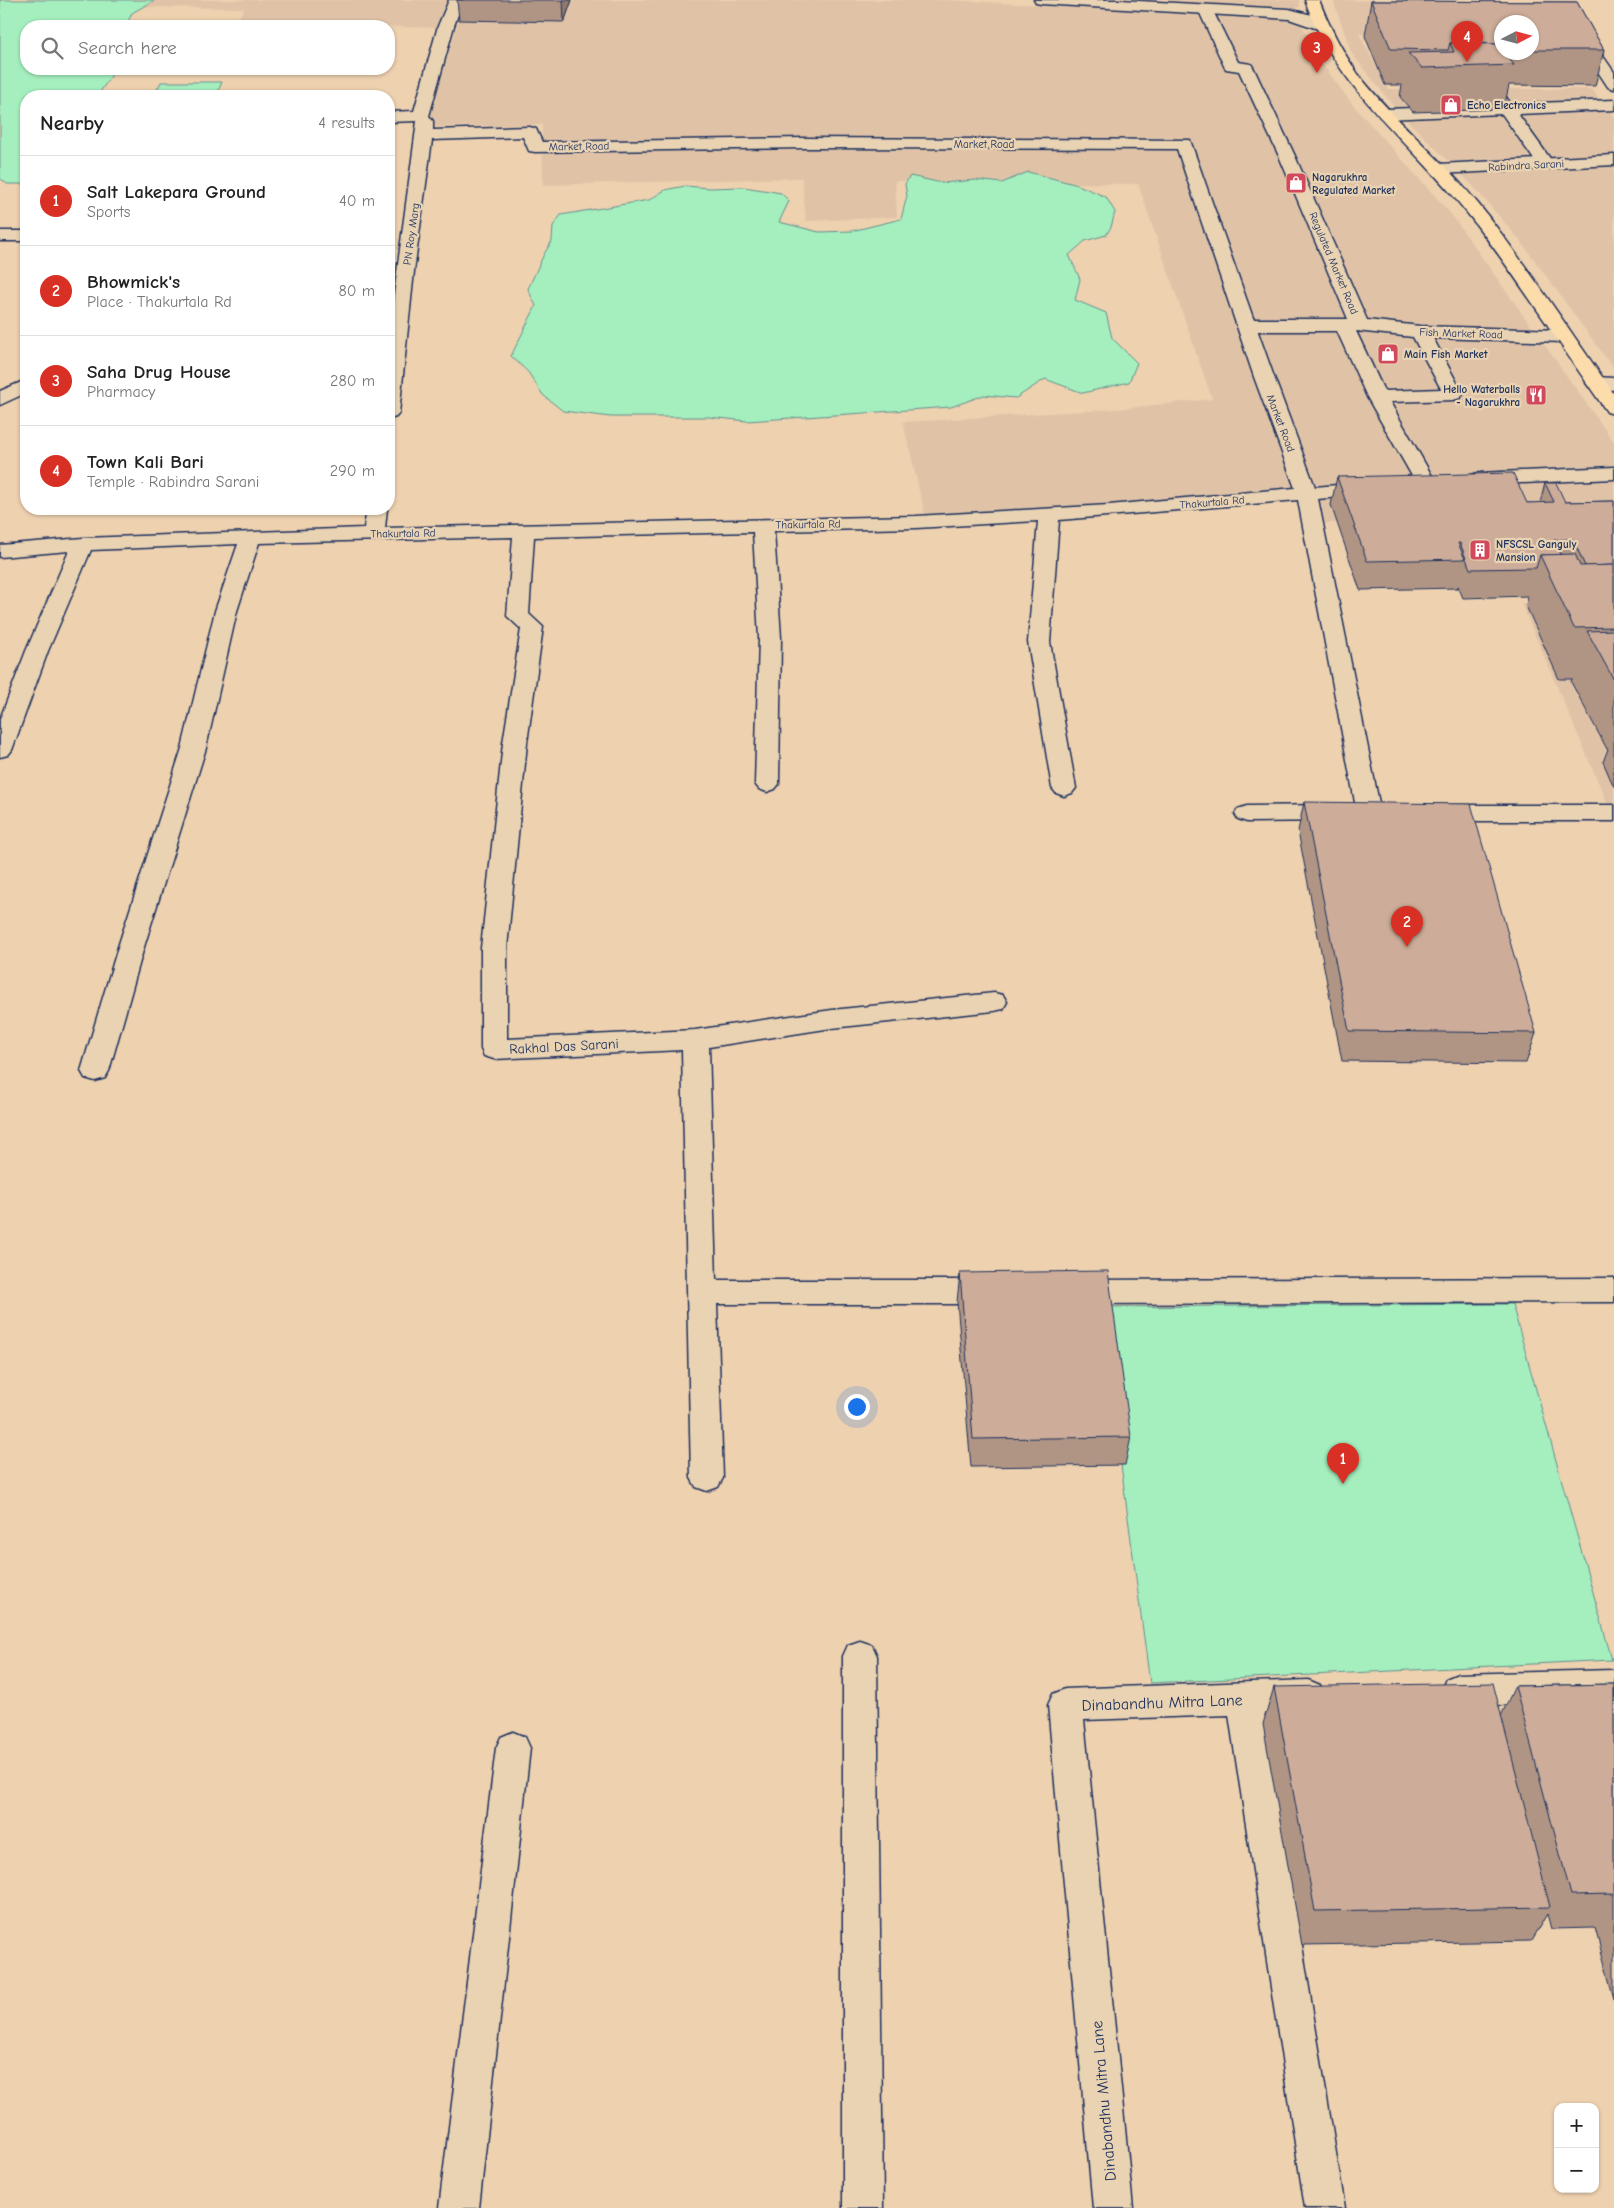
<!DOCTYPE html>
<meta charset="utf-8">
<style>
body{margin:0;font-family:"Comic Neue",sans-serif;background:#f6f6f6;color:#222}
.controls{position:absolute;right:15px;bottom:15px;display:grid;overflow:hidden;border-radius:10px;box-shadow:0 1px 4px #0004}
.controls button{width:45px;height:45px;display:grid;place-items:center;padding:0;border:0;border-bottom:1px solid #e0e0e0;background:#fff;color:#222;font:25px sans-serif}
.compass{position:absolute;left:1494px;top:15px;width:45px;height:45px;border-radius:50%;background:#fff;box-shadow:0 1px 4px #0004;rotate:84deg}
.you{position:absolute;left:856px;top:1406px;width:18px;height:18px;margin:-12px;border:4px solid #fff;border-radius:50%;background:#1a73e8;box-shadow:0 0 0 8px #1a73e833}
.badge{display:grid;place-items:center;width:32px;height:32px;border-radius:50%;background:#d93025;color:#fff;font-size:16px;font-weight:700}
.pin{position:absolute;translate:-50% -41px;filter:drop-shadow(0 1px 2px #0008)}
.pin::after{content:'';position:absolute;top:26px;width:18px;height:15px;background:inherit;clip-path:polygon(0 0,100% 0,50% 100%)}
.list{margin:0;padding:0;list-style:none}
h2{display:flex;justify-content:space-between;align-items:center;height:65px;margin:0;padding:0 20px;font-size:21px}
h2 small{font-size:16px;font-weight:400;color:#767676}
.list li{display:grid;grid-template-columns:32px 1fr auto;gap:15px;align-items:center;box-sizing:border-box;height:90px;padding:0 20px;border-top:1px solid #e0e0e0}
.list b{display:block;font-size:19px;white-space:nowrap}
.list p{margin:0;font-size:16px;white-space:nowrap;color:#767676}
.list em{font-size:16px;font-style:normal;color:#767676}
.icon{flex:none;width:28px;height:28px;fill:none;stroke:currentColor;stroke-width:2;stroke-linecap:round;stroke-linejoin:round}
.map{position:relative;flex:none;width:1614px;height:2208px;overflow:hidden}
.search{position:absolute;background:#fff;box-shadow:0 1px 4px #0004;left:20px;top:20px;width:375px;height:55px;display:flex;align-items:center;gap:12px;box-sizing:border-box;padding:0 18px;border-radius:20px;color:#767676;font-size:19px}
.panel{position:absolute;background:#fff;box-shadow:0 1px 4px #0004;left:20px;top:90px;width:375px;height:425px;border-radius:20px}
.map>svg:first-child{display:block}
.built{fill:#e0c3a7}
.green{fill:#a5efbe;stroke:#608f8e}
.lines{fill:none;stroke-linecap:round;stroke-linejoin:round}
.lane-casing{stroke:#1b2f5e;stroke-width:3}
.street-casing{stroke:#1b2f5e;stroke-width:3}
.secondary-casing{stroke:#1b2f5e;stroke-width:3}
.highway-casing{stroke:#1b2f5e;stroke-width:3}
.lane{fill:#e9d3b2;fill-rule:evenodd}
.street{fill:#e9d3b2;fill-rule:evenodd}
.secondary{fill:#e9d3b2;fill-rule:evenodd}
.highway{fill:#fddcac;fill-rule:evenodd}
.wall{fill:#b09584;stroke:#1b2f5e;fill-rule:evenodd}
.shaded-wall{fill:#90796b;stroke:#1b2f5e}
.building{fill:#cdad99;stroke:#1b2f5e}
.labels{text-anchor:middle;stroke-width:4.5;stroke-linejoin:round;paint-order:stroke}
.far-poi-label{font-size:11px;font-weight:bold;fill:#1b2f5e;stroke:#e9d3b2;text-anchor:start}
.far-street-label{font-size:11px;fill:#1b2f5e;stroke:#e9d3b2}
.street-label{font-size:14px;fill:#1b2f5e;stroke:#e9d3b2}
.near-street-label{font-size:16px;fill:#1b2f5e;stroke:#e9d3b2}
</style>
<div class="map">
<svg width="1614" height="2208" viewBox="0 0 1614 2208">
<rect width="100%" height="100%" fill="#eed1af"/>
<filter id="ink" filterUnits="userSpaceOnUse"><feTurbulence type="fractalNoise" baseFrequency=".02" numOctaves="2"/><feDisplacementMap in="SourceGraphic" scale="10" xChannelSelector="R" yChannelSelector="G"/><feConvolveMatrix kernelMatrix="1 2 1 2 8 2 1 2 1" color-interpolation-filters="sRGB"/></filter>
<g filter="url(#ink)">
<g class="built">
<path d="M128,0H448L437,28L237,22L244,8L126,7Z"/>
<path d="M465,0H948L1300,20L1316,56L1353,105L1451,214L1614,442V469L1314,486L1092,506L925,515L903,422L1117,409L1212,399L1138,184L895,181L897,217L806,221L802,178L543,185L542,125L432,127L429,116Z"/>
<path d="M1108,0H1299L1300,7L1288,10Z"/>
<path d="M1333,0L1500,2L1504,22H1502L1501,35L1359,34L1388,89H1591L1614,116V369L1521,242L1474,187L1395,108L1352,54Z"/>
<path d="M1614,480V807H1609L1521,603H1564L1532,510L1320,524L1318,498L1452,485Z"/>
</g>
<g class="green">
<path d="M0,0H155L132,13L126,26H26V69H116L97,96H26V184H7L0,178Z"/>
<path d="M161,82H222L216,96H154Z"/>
<path d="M1028,172L1078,185L1106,197L1115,212L1111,227L1106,235L1085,241L1069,255L1080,279L1075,300L1106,313L1112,338L1137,363L1129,382L1083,393L1045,379L1016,398L984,395L951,407L747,421L709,417H611L563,411L543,395L528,372L511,356L536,306L528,289L544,254L552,241L553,226L561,215L649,200L665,190L685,186L710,188L743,187L763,190L781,193L789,201L779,222L819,232L852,231L901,219L907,196L905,184L910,176L942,183L976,180L1002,183Z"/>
<path d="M1512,1304L1612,1660L1150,1683L1100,1307Z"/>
</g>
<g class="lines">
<g class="lane-casing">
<g id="lane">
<path d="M1205,5L1210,6L1212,9L1238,62L1251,64L1253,67L1295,156L1367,320L1420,326L1563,330L1570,332L1572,336L1570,340L1563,342L1433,338L1463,394L1460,398L1453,400L1390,402L1436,483L1433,487L1426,489L1419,487L1416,483L1367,397L1337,331H1246L1239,329L1237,325L1239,321L1246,319H1348L1279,156L1239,71L1226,69L1224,66L1198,9L1200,6ZM1356,331L1413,337L1441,389L1384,391Z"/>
<path d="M1498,92L1504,94L1511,104L1614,100V110L1518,114L1554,164L1552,168H1540L1502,114L1386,119L1380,117L1378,114L1380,111L1386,109L1496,105L1490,97L1492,94Z"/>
</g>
</g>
<g class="street-casing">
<g id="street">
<path d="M449,0H463L454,26L429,116L433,121V130L530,127L536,129L542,142L805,138L1190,140L1274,377L1315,487L1370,482L1377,484L1380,488L1377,492L1370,494L1318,499L1381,813L1378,818L1369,821L1360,818L1357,813L1298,500L1059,520L1050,642L1076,788L1072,793L1064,796L1056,793L1052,788L1028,642L1038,521L916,528L774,531L781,638L779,784L775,789L767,792L759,789L755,784L759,638L753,532L534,537L529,614L543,627L527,743L507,948V1039L695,1030L832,1010L994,993L1003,995L1007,1002L1003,1009L994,1011L832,1028L709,1047L716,1280H996L1006,1284L1011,1292L1006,1300L996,1304H717L723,1478L718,1487L707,1491L696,1487L691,1478L682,1050L494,1059L484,1056L481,1049V948L503,743L521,629L507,616L513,537L259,543L237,611L206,748L144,947L109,1071L105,1078L95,1081L85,1078L81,1071L118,947L182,748L215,611L238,544L91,550L48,651L12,750L8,755L0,757V719L26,651L69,551L0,557V545L83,538L364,528L367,509H387L385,528L916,516L1109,505L1295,488L1254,377L1177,149L805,148L535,152L529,151L523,137L432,140L414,271L399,413L396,417L389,419V332L417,121L389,122V112L414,111L438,26Z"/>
<path d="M1587,38L1592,40L1614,72V89L1608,87L1579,43L1582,40Z"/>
<path d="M1614,155V165L1439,174L1433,173L1431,169L1433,165L1439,164Z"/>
<rect x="0" y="231" width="26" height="10"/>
<path d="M1596,377L1614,378V390L1589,387L1586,383L1589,379Z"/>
<path d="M26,380V393L0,405V391Z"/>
<path d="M1614,467V479L1478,485L1471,483L1468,479L1471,475L1478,473Z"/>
<path d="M1340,805L1349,808L1352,813L1349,818L1340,821L1247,822L1238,819L1235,814L1238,809L1247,806Z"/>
<path d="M1436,805H1614V821H1436L1427,818L1424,813L1427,808Z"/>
<path d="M1614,1278V1302L1074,1304L1064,1300L1059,1292L1064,1284L1074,1280Z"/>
<path d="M860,1641L872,1645L877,1656L883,2208H843V1656L848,1645Z"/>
<path d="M1614,1670V1702L1458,1706L1446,1701L1441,1690L1446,1679L1458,1674Z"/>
<path d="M1308,1680L1320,1685L1325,1696L1320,1707L1308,1712L1264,1713L1345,2208H1305L1229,1715L1084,1720L1133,2208H1093L1048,1705L1053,1694L1065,1689Z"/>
<path d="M513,1732L525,1737L530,1748L479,2208H439L496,1748L501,1737Z"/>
</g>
</g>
<g class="secondary-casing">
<path id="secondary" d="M1034,0H1120L1289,9L1312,15L1329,25L1326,28L1321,30L1289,19L1041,4L1036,3Z"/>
</g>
<g class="highway-casing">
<path id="highway" d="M1305,0H1319C1329,26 1342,51 1358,74C1396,123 1446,162 1484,211C1530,270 1571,333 1614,394V414L1607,412C1562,348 1520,281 1472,219C1415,144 1337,92 1305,0Z"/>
</g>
<use href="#lane" class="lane"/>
<use href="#street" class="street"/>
<use href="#secondary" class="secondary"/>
<use href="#highway" class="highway"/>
</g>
<g class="wall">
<path d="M457,0H572L564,22L459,20Z"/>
<path d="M1371,1L1577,2L1604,50L1595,86L1509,85L1504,109L1413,112L1400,97L1402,85H1385L1365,36ZM1502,22H1532V52H1502Z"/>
<path d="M1337,477L1527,503H1540L1545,483L1565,502L1614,501V787L1603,762L1608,749H1607L1571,682L1572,679H1559L1526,606L1528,596L1463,598L1458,586V588L1360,590L1331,505Z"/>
<path d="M1304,802L1536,1033L1526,1063L1342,1061L1298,831Z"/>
<path d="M960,1273L1131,1437L1125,1465L971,1467L957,1302Z"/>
<path d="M1614,1684V1999L1595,1928L1551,1929L1547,1914L1531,1941L1302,1945L1263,1724L1274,1687L1501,1716L1515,1686Z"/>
</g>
<path class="shaded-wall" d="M563,0H572L564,22Z"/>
<g class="building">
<path d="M1371,1L1577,2L1604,50H1532V22H1502V48L1498,44L1450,43L1448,50L1391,49Z"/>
<path d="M1450,43L1498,44L1502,49V52H1504L1514,65L1422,68L1408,53L1454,52Z"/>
<path d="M1513,473L1527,503L1554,502L1545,483H1556L1565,502L1614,501V565L1585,566L1573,539L1554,540L1561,555H1540L1536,568L1470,569L1460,543H1458L1465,559L1367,561L1337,477Z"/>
<path d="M1575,554L1580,566L1614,565V627L1574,628L1540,555Z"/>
<path d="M1614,630V680L1587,631Z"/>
<path d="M1304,802L1471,804L1536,1033L1349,1031Z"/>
<path d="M1108,1271L1131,1437L973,1439L960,1273Z"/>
<path d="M1493,1683L1550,1907L1315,1911L1274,1687Z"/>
<path d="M1614,1684V1894L1571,1895L1515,1686Z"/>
</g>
</g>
<defs>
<g id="shop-square" transform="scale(1.125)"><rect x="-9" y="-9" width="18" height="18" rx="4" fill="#d1495b" stroke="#e9d3b2"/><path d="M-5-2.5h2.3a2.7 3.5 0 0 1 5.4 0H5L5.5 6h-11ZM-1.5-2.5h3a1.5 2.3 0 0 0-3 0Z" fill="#fff"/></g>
<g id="restaurant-square" transform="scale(1.125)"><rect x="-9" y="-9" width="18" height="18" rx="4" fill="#d1495b" stroke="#e9d3b2"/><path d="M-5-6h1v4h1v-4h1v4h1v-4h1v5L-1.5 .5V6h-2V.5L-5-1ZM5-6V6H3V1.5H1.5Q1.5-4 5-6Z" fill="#fff"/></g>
<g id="building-square" transform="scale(1.125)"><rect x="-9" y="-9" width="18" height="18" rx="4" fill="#d1495b" stroke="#e9d3b2"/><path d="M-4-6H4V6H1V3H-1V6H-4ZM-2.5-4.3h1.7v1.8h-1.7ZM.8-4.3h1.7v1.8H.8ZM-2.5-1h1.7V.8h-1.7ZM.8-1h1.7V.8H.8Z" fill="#fff"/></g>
</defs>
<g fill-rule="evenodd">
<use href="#shop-square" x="1451" y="105"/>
<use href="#shop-square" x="1296" y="183"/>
<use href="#shop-square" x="1388" y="354"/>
<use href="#restaurant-square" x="1536" y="395"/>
<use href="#building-square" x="1480" y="550"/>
</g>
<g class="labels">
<g class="far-poi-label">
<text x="1467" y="109">Echo Electronics</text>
<text x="1312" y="181">Nagarukhra<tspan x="1312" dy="13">Regulated Market</tspan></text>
<text x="1404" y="358">Main Fish Market</text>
<text x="1520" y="393" text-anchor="end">Hello Waterballs<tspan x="1520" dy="13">- Nagarukhra</tspan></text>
<text x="1496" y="548">NFSCSL Ganguly<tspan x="1496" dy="13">Mansion</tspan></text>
</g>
<g class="far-street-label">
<text x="984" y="148">Market Road</text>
<text transform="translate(579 146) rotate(-1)" y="4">Market Road</text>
<text transform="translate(1526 165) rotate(-3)" y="4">Rabindra Sarani</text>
<text transform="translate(411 234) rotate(-82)" y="4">PN Roy Marg</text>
<text transform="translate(1334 263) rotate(67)" y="4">Regulated Market Road</text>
<text transform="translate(1461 333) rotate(2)" y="4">Fish Market Road</text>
<text transform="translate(1281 423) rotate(69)" y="4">Market Road</text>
<text transform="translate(1212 502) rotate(-5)" y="4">Thakurtala Rd</text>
<text transform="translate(808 524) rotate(-1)" y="4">Thakurtala Rd</text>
<text transform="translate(403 533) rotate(-1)" y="4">Thakurtala Rd</text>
</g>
<g class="street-label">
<text transform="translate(564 1046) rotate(-3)" y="5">Rakhal Das Sarani</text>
</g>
<g class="near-street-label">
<text transform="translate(1162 1702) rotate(-2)" y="6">Dinabandhu Mitra Lane</text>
<text transform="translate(1103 2101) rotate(-95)" y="6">Dinabandhu Mitra Lane</text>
</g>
</g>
</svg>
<div class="controls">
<button>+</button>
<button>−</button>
</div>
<svg class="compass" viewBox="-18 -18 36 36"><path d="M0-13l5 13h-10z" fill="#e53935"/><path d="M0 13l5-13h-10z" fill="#767676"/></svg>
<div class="you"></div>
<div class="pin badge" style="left:1343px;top:1484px">1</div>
<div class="pin badge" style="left:1407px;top:947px">2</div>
<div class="pin badge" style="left:1317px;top:73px">3</div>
<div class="pin badge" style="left:1467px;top:62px">4</div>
<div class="search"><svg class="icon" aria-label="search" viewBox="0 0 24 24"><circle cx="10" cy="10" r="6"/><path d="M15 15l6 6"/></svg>Search here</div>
<section class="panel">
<h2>Nearby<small>4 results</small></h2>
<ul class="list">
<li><span class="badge">1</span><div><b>Salt Lakepara Ground</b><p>Sports</p></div><em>40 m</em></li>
<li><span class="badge">2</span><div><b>Bhowmick's</b><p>Place · Thakurtala Rd</p></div><em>80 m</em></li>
<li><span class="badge">3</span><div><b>Saha Drug House</b><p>Pharmacy</p></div><em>280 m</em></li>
<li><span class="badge">4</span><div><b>Town Kali Bari</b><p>Temple · Rabindra Sarani</p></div><em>290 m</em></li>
</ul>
</section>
</div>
